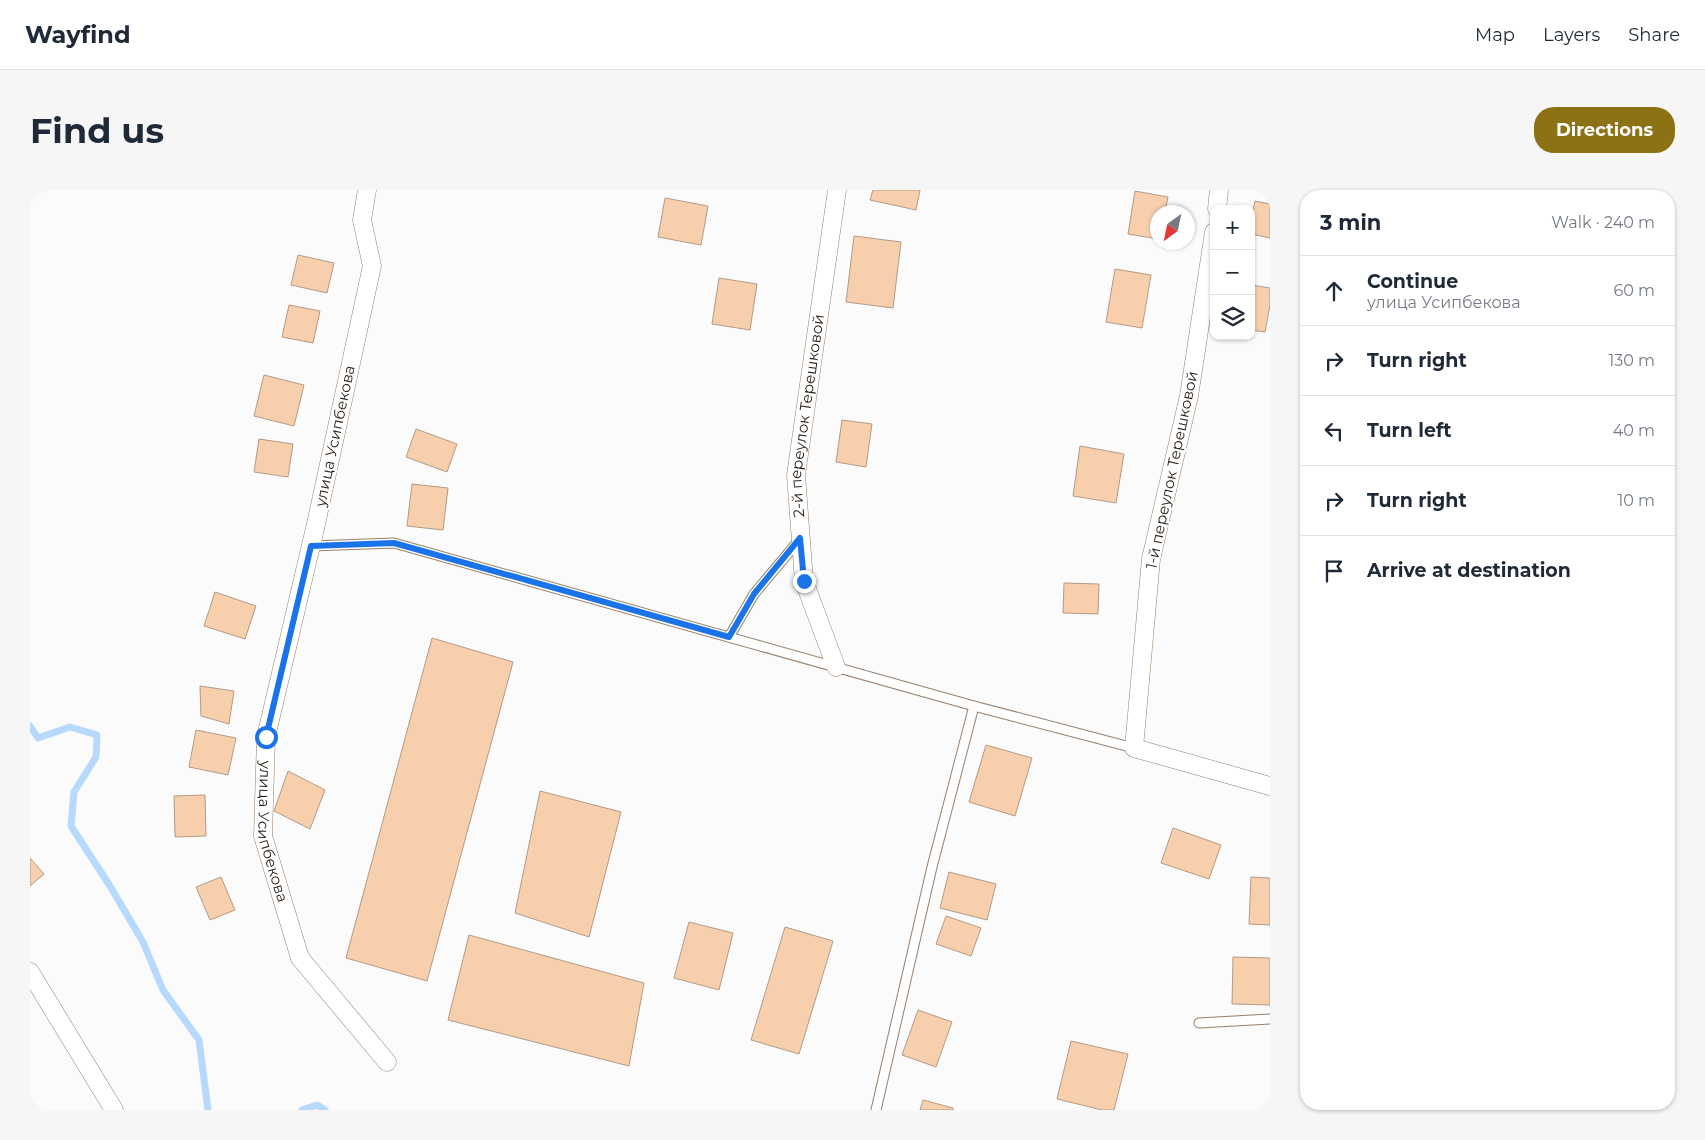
<!DOCTYPE html>
<meta charset="utf-8">
<style>
body{margin:0;font-family:Montserrat,sans-serif;background:#f6f6f7;color:#1f2937}
.controls{position:absolute;right:15px;top:15px;display:grid;overflow:hidden;border-radius:10px;box-shadow:0 1px 4px #0004}
.controls button{width:45px;height:45px;display:grid;place-items:center;padding:0;border:0;border-bottom:1px solid #e0e1e3;background:#fff;color:#1f2937;font:25px sans-serif}
.compass{position:absolute;left:1120px;top:15px;width:45px;height:45px;border-radius:50%;background:#fff;box-shadow:0 1px 4px #0004;rotate:213deg}
.stop{position:absolute;width:15px;height:15px;margin:-11px;border:4px solid #1a73e8;border-radius:50%;background:#fff}
.stop.end{background:#1a73e8;border-color:#fff;box-shadow:0 1px 5px #0008}
.list{margin:0;padding:0;list-style:none}
h2{display:flex;justify-content:space-between;align-items:center;height:65px;margin:0;padding:0 20px;font-size:21px}
h2 small{font-size:16px;font-weight:400;color:#747a83}
.list li{display:grid;grid-template-columns:32px 1fr auto;gap:15px;align-items:center;box-sizing:border-box;height:70px;padding:0 20px;border-top:1px solid #e0e1e3}
.list b{display:block;font-size:19px;white-space:nowrap}
.list p{margin:0;font-size:16px;white-space:nowrap;color:#747a83}
.list em{font-size:16px;font-style:normal;color:#747a83}
.icon{flex:none;width:28px;height:28px;fill:none;stroke:currentColor;stroke-width:2;stroke-linecap:round;stroke-linejoin:round}
.map{position:relative;flex:none;width:1240px;height:920px;overflow:hidden;border-radius:20px}
header{display:flex;align-items:center;gap:30px;box-sizing:border-box;height:70px;padding:0 25px;background:#fff;border-bottom:1px solid #e0e1e3}
header strong{font-size:24px}
nav{display:flex;gap:28px;margin-inline-start:auto;font-size:18px}
.intro{display:flex;align-items:center;justify-content:space-between;box-sizing:border-box;height:120px;padding:0 30px}
h1{margin:0;font-size:35px}
.button{padding:12px 22px;border-radius:20px;background:#8d7115;color:#fff;font-size:18px;font-weight:700}
main{display:flex;gap:30px;padding:0 30px}
aside{flex:1;background:#fff;border-radius:20px;box-shadow:0 1px 4px #0004}
.map>svg:first-child{display:block}
.lines{fill:none;stroke-linecap:round;stroke-linejoin:round}
.stream{stroke:#b7d9fe;stroke-width:7}
.building{fill:#f7cfad;stroke:#b39a85}
.service-casing{stroke:#977f6b;stroke-width:11}
.minor-casing{stroke:#977f6b;stroke-width:19}
.service{stroke:#fff;stroke-width:9}
.minor{stroke:#fff;stroke-width:18}
.route{stroke:#1a73e8;stroke-width:6}
.labels{text-anchor:middle;stroke-width:4.5;stroke-linejoin:round;paint-order:stroke}
.street-label{font-size:15px;fill:#261d14;stroke:#fff}
</style>
<header>
<strong>Wayfind</strong>
<nav><a>Map</a><a>Layers</a><a>Share</a></nav>
</header>
<div class="intro"><h1>Find us</h1><a class="button">Directions</a></div>
<main>
<div class="map">
<svg width="1240" height="920" viewBox="0 0 1240 920">
<rect width="100%" height="100%" fill="#fbfbfb"/>
<g class="lines">
<g class="stream">
<path d="M0,536L8,548L40,537L67,545L66,567L44,602L41,636L80,696L113,752L133,800L169,850L178,920"/>
<path d="M272,920L287,915L295,920"/>
</g>
</g>
<g class="building">
<path d="M843,0H890L886,20L840,10Z"/>
<path d="M1105,1L1138,7L1135,22H1128V49L1098,44Z"/>
<path d="M635,8L678,16L671,55L628,47Z"/>
<path d="M1225,11L1240,14V48L1221,44V29Z"/>
<path d="M824,46L871,52L863,118L816,112Z"/>
<path d="M268,65L304,73L297,103L261,95Z"/>
<path d="M1085,79L1121,85L1112,138L1076,132Z"/>
<path d="M689,88L727,94L720,140L682,134Z"/>
<path d="M1221,95L1240,98V115L1235,142L1221,140Z"/>
<path d="M259,115L290,121L283,153L252,147Z"/>
<path d="M234,185L274,195L264,236L224,226Z"/>
<path d="M812,230L842,234L836,277L806,272Z"/>
<path d="M386,239L427,254L417,282L376,267Z"/>
<path d="M229,249L263,254L258,287L224,282Z"/>
<path d="M1050,256L1094,264L1086,313L1043,306Z"/>
<path d="M382,294L418,298L413,340L377,336Z"/>
<path d="M1034,393L1069,394L1068,424L1033,423Z"/>
<path d="M185,402L226,416L215,449L174,436Z"/>
<path d="M402,448L483,472L397,791L316,768Z"/>
<path d="M170,496L204,501L199,534L171,526Z"/>
<path d="M166,540L206,548L198,585L159,577Z"/>
<path d="M956,555L1002,568L985,626L939,612Z"/>
<path d="M258,581L295,600L280,639L244,621Z"/>
<path d="M510,601L591,622L559,747L485,723Z"/>
<path d="M175,605L176,646L145,647L144,606Z"/>
<path d="M1143,638L1191,655L1179,689L1131,673Z"/>
<path d="M0,668L14,684L0,696Z"/>
<path d="M919,682L966,694L957,730L910,718Z"/>
<path d="M191,687L205,720L180,730L166,697Z"/>
<path d="M1221,687L1240,688V735L1219,734Z"/>
<path d="M916,726L951,738L941,766L906,754Z"/>
<path d="M659,732L703,743L689,800L644,788Z"/>
<path d="M755,737L803,751L769,864L721,850Z"/>
<path d="M439,745L614,793L599,876L418,830Z"/>
<path d="M1203,767L1240,768V815L1202,814Z"/>
<path d="M888,820L922,832L906,877L872,865Z"/>
<path d="M1041,851L1098,864L1084,920H1072L1027,909Z"/>
<path d="M893,910L923,918V920H890Z"/>
</g>
<g class="lines">
<g class="service-casing">
<g id="service">
<path d="M281,356L364,353L944,516L1104,558"/>
<path d="M699,447L724,404L770,349"/>
<path d="M1169,833L1240,829"/>
<path d="M846,920L902,677L944,516"/>
</g>
</g>
<g class="minor-casing">
<g id="minor">
<path id="s1" d="M337,0L332,30L342,76L286,334L236,547L233,646L270,768L357,872"/>
<path d="M1187,19L1189,0"/>
<path d="M1184,42L1159,206L1121,369L1104,558L1240,596"/>
<path id="s2" d="M806,477L774,391L766,285L807,0"/>
<path d="M0,782L84,920"/>
</g>
</g>
<use href="#service" class="service"/>
<use href="#minor" class="minor"/>
</g>
<g class="lines">
<path class="route" d="M236,547L281,356L364,353L699,447L724,404L770,348L774,391"/>
</g>
<g class="labels">
<g class="street-label">
<text dy="5" stroke="none"><textPath href="#s2" startOffset="258">2-й переулок Терешковой</textPath></text>
<text transform="translate(305 246) rotate(-78)" y="5">улица Усипбекова</text>
<text transform="translate(1142 280) rotate(-78)" y="5">1-й переулок Терешковой</text>
<text dy="5" stroke="none"><textPath href="#s1" startOffset="656">улица Усипбекова</textPath></text>
</g>
</g>
</svg>
<div class="controls">
<button>+</button>
<button>−</button>
<button><svg class="icon" aria-label="layers" viewBox="0 0 24 24"><path d="M12 4l9 5-9 5-9-5zM3 14l9 5 9-5"/></svg></button>
</div>
<svg class="compass" viewBox="-18 -18 36 36"><path d="M0-13l5 13h-10z" fill="#e53935"/><path d="M0 13l5-13h-10z" fill="#747a83"/></svg>
<div class="stop" style="left:236px;top:547px"></div>
<div class="stop end" style="left:774px;top:391px"></div>
</div>
<aside>
<h2>3 min<small>Walk · 240 m</small></h2>
<ul class="list">
<li><svg class="icon" aria-label="ahead" viewBox="0 0 24 24"><path d="M12 20V5M6 11l6-6 6 6"/></svg><div><b>Continue</b><p>улица Усипбекова</p></div><em>60 m</em></li>
<li><svg class="icon" aria-label="right" viewBox="0 0 24 24"><path d="M7 20v-9h11M14 6l5 5-5 5"/></svg><div><b>Turn right</b></div><em>130 m</em></li>
<li><svg class="icon" aria-label="left" viewBox="0 0 24 24"><path d="M17 20v-9H6M10 6l-5 5 5 5"/></svg><div><b>Turn left</b></div><em>40 m</em></li>
<li><svg class="icon" aria-label="right" viewBox="0 0 24 24"><path d="M7 20v-9h11M14 6l5 5-5 5"/></svg><div><b>Turn right</b></div><em>10 m</em></li>
<li><svg class="icon" aria-label="arrive" viewBox="0 0 24 24"><path d="M6 21V4h12l-3 4 3 4H6"/></svg><div><b>Arrive at destination</b></div></li>
</ul>
</aside>
</main>
